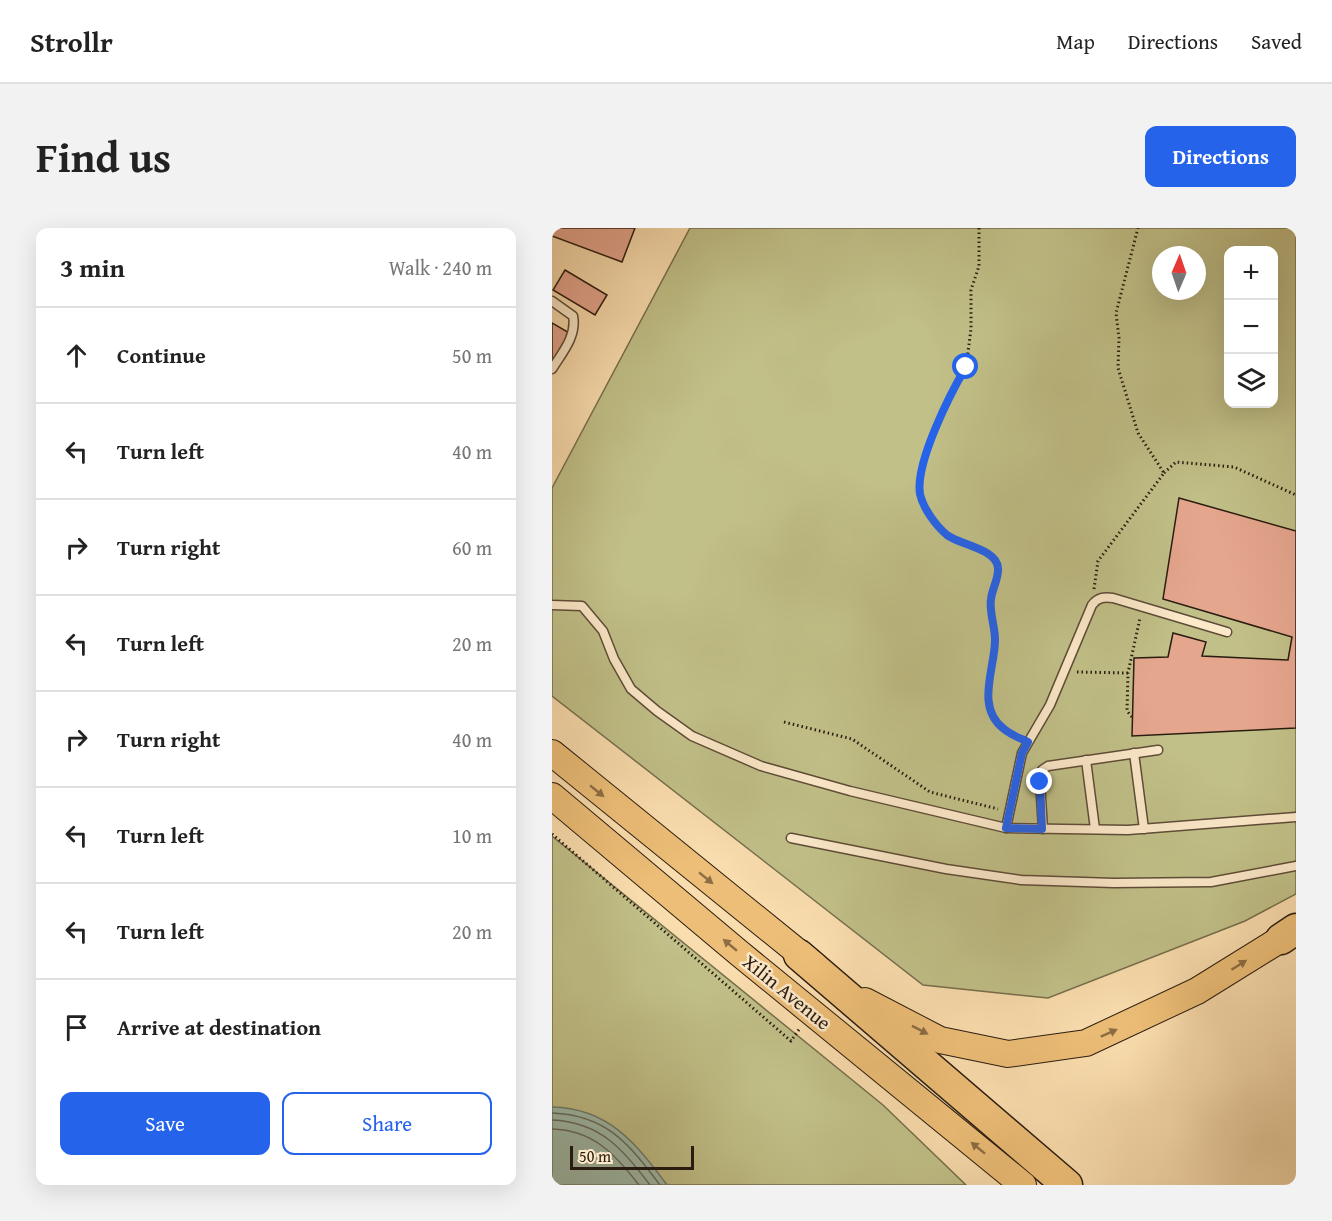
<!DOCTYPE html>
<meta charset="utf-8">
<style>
body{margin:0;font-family:"Gentium Book Plus",serif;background:#f2f2f2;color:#222}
.controls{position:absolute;right:18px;top:18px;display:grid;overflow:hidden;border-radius:12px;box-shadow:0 6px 24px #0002}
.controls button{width:54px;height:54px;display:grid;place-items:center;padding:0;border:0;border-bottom:2px solid #e0e0e0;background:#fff;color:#222;font:30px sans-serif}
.compass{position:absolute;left:600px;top:18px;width:54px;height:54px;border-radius:50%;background:#fff;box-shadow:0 6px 24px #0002;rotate:2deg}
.scale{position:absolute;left:18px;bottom:15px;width:124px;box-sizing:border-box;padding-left:6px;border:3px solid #2a1c10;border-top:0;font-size:16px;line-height:21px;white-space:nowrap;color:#2a1c10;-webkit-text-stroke:4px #fce9ca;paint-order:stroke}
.stop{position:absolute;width:18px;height:18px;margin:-14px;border:4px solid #2563eb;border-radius:50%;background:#fff}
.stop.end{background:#2563eb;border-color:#fff;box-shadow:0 2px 6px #0008}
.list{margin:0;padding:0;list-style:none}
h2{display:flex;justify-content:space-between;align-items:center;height:78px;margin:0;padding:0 24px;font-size:26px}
h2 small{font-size:20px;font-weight:400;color:#767676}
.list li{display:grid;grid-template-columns:39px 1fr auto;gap:18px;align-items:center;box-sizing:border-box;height:96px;padding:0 24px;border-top:2px solid #e0e0e0}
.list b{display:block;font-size:22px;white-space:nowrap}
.list em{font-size:20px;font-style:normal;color:#767676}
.actions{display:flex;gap:12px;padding:18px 24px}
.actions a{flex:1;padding:14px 0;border:2px solid #2563eb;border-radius:12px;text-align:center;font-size:21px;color:#2563eb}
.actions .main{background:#2563eb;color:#fff}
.icon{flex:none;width:33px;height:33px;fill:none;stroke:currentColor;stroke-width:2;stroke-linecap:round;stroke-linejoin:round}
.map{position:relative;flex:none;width:744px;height:957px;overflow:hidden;border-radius:12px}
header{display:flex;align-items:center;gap:36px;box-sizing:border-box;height:84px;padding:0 30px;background:#fff;border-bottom:2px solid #e0e0e0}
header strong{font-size:28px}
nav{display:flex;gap:33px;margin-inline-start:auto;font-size:21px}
.intro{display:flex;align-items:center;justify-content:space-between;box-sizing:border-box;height:144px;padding:0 36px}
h1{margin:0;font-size:42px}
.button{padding:15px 27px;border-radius:12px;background:#2563eb;color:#fff;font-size:21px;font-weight:700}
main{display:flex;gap:36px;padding:0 36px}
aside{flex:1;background:#fff;border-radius:12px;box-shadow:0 6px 24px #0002}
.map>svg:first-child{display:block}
.green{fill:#c1c088;stroke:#766e4c;stroke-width:1.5;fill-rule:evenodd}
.water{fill:#9ebcac;stroke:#707c6e;stroke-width:1.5}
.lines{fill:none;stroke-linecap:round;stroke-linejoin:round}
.shore{stroke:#646c5e;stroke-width:1.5}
.building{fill:#e5a68e;stroke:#2a1c10;stroke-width:1.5}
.service-casing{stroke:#5e4c38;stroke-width:11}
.primary-casing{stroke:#2a1c10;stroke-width:28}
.motorway-casing{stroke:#2a1c10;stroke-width:33}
.path{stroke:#2a1c10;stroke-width:3;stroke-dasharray:1.5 3;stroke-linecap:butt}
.service{stroke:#fce9ca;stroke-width:8}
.primary{stroke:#edbe77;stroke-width:26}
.motorway{stroke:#edbe77;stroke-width:30}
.oneway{fill:#8c6d44}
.route{stroke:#2563eb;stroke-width:8}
.labels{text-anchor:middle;stroke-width:5;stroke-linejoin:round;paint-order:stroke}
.street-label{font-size:20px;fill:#2a1c10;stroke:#fce9ca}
</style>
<header>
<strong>Strollr</strong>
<nav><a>Map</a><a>Directions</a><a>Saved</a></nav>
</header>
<div class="intro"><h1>Find us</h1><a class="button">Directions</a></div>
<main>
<aside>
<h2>3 min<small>Walk · 240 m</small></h2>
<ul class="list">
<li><svg class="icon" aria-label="ahead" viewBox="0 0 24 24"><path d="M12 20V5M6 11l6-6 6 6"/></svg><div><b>Continue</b></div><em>50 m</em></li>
<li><svg class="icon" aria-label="left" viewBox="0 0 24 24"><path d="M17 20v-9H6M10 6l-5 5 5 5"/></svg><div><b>Turn left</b></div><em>40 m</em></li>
<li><svg class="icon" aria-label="right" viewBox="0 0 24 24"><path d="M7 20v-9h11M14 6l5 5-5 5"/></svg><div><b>Turn right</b></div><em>60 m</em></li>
<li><svg class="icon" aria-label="left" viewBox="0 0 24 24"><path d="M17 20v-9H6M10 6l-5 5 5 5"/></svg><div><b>Turn left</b></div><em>20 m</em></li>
<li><svg class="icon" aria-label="right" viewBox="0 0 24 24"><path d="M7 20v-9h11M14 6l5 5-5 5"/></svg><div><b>Turn right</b></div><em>40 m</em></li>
<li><svg class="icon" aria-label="left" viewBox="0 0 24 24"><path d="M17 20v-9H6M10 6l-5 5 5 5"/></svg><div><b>Turn left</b></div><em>10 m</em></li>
<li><svg class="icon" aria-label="left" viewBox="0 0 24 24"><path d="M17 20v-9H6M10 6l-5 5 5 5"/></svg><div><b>Turn left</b></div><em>20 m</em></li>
<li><svg class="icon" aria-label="arrive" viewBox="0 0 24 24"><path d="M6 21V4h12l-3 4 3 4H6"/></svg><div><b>Arrive at destination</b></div></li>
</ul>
<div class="actions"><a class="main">Save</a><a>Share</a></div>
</aside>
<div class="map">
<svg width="744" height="957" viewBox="0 0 744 957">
<rect width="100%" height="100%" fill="#faddae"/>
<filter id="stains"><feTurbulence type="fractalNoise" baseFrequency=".00333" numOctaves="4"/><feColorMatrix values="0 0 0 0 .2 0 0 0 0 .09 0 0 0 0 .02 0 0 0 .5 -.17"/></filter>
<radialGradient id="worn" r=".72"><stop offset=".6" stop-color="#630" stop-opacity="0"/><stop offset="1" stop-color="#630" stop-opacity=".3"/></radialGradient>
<g class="green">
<path d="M138,0H744V666L693,693L496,770L371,757L0,468V260ZM676,22H722V176H676ZM609,27H645V63H609Z"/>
<path d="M0,608L331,877L414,957H0Z"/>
</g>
<path class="water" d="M0,879C56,880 84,915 115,957H0Z"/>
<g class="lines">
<g class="shore">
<path d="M0,885C55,887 77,916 108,957"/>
<path d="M0,892C48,894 71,921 98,957"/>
<path d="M0,901C41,902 63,926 87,957"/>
</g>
</g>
<g class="building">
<path d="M0,0H83L70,34L0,8Z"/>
<path d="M13,42L55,67L43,87L1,62Z"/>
<path d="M0,95L19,106L0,136Z"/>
<path d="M627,270L744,303V500L580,508L582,430L616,429L621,405L654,414L650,428L736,432L740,409L611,371Z"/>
</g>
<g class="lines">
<g class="service-casing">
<g id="service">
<path d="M0,73L21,88C25,108 10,125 0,141"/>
<path d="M0,377L30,378L51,403L62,431L79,461L105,483L140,508L209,538L298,563L454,600L576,602L744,589"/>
<path d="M582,525L592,601"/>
<path d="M534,532L543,601"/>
<path d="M454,600L470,525L498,477L540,377C546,369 552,369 561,370L675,404"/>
<path d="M491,601L488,554L490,542L496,538L606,522"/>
<path d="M239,610L394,641L469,652L562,655L659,654L744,638"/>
</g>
</g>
<g class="primary-casing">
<g id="primary">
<path d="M0,525L263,738"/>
<path d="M0,568L187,725L471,957"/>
<path d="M313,773L388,812L456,826L534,815L645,763L729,711L744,704"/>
</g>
</g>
<g class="motorway-casing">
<g id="motorway">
<path d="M729,711L744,701"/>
<path d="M247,727L515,957"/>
</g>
</g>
<g class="path">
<path d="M427,0V38L419,62V101L414,139L394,172L369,244L368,266L377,287L396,308L436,325L445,333L446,341L438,372L443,412L435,473L439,487L451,501L466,509"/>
<path d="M612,245L624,234L682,239L744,267"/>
<path d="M542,361L546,333L612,245L586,205L566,140L567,110L564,85L586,0"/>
<path d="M525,444L576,445"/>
<path d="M580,489L575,483L576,445L588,390"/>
<path d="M232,494L300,511L378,564L446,581"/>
<path d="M0,606L239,813L248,800"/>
</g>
<use href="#service" class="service"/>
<use href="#primary" class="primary"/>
<use href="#motorway" class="motorway"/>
</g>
<defs><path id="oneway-solid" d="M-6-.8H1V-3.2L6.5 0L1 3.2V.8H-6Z" transform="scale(1.5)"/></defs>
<g class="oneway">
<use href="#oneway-solid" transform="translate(45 563) rotate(39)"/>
<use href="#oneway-solid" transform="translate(154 650) rotate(39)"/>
<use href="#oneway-solid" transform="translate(178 717) rotate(-140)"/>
<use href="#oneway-solid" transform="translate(687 737) rotate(-32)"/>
<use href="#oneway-solid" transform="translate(368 802) rotate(27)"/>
<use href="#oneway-solid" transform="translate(557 805) rotate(-24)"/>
<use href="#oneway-solid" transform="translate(426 920) rotate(-141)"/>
</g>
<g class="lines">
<path class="route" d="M414,139C398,166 363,235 368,266C371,280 384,298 395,307C408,317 445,321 446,340C447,350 440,361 439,371C437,384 443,398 443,412C443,441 423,479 452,501C459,507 468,510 476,514L470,525L454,600L490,601L488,554"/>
</g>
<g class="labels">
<g class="street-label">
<text transform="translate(235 764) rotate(39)" y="7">Xilin Avenue</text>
</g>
</g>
<rect width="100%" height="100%" filter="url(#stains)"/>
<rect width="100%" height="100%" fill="url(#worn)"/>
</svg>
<div class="controls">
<button>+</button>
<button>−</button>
<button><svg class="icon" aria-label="layers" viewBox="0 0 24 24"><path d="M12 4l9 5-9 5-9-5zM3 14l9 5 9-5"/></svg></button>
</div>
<svg class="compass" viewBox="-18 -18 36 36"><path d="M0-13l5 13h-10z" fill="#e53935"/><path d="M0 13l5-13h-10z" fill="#767676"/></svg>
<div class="scale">50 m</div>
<div class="stop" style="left:414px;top:139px"></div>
<div class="stop end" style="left:488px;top:554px"></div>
</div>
</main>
